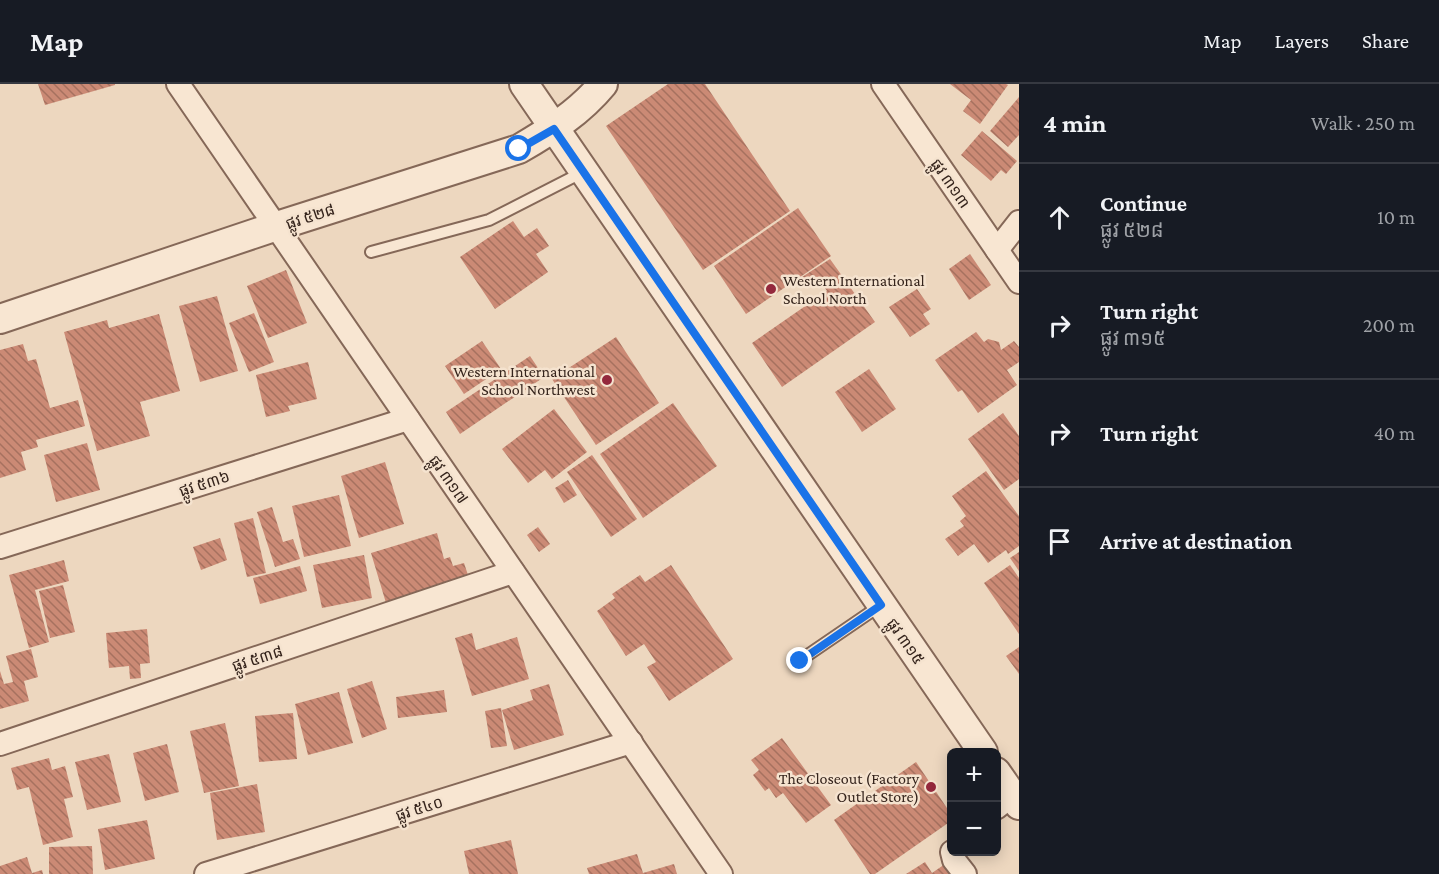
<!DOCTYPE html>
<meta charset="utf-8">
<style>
body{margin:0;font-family:"Crimson Pro","Noto Sans Khmer",serif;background:#20242c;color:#f1f3f6}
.controls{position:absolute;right:18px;bottom:18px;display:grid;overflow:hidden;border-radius:9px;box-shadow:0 3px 15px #0003}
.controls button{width:54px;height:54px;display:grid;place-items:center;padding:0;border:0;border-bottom:2px solid #363941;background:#171b24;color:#f1f3f6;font:30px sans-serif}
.stop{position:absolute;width:18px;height:18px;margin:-14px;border:4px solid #1a73e8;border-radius:50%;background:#fff}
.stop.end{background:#1a73e8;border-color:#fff;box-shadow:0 2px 6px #0008}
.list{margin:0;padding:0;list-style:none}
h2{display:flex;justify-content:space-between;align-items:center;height:78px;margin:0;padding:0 24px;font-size:26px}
h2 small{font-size:20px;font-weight:400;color:#9ea1a6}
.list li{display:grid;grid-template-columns:39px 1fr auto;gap:18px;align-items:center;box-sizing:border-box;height:108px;padding:0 24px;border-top:2px solid #363941}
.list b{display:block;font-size:22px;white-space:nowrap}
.list p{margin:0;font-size:20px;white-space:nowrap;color:#9ea1a6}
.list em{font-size:20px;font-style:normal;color:#9ea1a6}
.icon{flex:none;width:33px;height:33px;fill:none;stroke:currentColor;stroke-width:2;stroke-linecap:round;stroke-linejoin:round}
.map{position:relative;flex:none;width:1019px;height:790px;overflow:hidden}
header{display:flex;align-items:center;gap:36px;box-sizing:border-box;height:84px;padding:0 30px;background:#171b24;border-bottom:2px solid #363941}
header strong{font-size:28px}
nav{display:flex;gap:33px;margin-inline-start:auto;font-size:21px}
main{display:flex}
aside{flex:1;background:#171b24}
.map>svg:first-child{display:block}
.building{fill:url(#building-back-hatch)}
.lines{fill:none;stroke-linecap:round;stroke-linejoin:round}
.service-casing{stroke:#856858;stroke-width:14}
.minor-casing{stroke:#856858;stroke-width:26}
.tertiary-casing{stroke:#856858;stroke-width:32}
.service{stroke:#f8e6d2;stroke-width:10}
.minor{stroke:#f8e6d2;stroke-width:22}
.tertiary{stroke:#f8e6d2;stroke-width:28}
.route{stroke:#1a73e8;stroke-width:8}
.poi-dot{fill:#94283c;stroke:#f5e3cf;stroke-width:2}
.labels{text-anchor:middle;stroke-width:5;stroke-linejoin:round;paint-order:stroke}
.street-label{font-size:16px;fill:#35241c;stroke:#f5e3cf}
.poi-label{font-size:16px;fill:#35241c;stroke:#f5e3cf;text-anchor:end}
</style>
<header>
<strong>Map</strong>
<nav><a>Map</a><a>Layers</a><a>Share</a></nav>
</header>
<main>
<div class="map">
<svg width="1019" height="790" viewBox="0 0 1019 790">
<defs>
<pattern id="building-back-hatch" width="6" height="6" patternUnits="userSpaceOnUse" patternTransform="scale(1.5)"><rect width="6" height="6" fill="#cb8a75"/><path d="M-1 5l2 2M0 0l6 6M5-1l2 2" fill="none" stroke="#a6715f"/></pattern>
</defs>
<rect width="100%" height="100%" fill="#edd7bf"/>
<g class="building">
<path d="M38,0H115V1L45,21Z"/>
<path d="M668,0H705L790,127L703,186L606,42Z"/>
<path d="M950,0H1006L1008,1L980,40L963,27L971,16Z"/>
<path d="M1019,13V51L1008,63L990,47Z"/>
<path d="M982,47L1017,77L1006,90L1001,86L991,97L961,71Z"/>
<path d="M798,124L831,172L746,230L714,182Z"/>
<path d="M513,137L524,153L537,144L549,162L536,170L548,188L495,225L460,173Z"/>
<path d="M970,170L991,201L969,216L949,185Z"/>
<path d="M830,175L875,238L782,303L752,259L827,207L820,197L826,193L808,204L802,193Z"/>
<path d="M286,186L307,239L268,254L247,202Z"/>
<path d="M917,205L931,225L923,230L930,240L910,253L889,223Z"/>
<path d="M217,212L238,287L200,298L179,222Z"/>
<path d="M254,229L274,278L249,288L229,239Z"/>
<path d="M159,230L180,307L140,318L150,352L97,367L64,248L107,236L109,244Z"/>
<path d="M976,248L984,258L988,255L999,258L1001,266L1014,257L1019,263V278L1007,286L1017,301L978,329L962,306L958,308L935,276Z"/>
<path d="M616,253L659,319L596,361L552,295Z"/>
<path d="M482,257L501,285L464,310L445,282Z"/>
<path d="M23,260L28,277L36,275L50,324L78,316L85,342L36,356L38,363L21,368L26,386L0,394V266Z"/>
<path d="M530,272L544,293L460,350L446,328Z"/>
<path d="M308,278L317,315L288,322L290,327L266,333L256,291Z"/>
<path d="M869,285L896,325L862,348L835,308Z"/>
<path d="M673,319L717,382L643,434L600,370Z"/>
<path d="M554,325L587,368L552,395L545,386L528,399L502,365Z"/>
<path d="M1003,329L1019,352V395L1004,406L968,355Z"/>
<path d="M87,359L100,406L56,418L44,371Z"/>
<path d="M592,371L637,435L611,453L567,388Z"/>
<path d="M385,378L404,440L359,454L341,392Z"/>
<path d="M986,387L1019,432V462L1008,470L1006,466L988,479L974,460L958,472L945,455L964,442L960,437L966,432L952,412Z"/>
<path d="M568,396L577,411L564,419L555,404Z"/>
<path d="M339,411L351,462L304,473L292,422Z"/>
<path d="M272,423L283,458L293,455L300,475L275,483L257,428Z"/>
<path d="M253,434L266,489L247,493L234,439Z"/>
<path d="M538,443L550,460L539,468L527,451Z"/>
<path d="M437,449L444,475L450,473L453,482L464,479L469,494L386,519L371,469Z"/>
<path d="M220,454L227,476L201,486L193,463Z"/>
<path d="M1019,468V487L1010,474Z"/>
<path d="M364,471L372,514L322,524L313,481Z"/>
<path d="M64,476L69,497L35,506L49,558L29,564L9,491Z"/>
<path d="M671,481L733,575L669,617L647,583L656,578L644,560L626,572L597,527L615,514L612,510L640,491L645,498Z"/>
<path d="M1010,481L1019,494V550L984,499Z"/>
<path d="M300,482L307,507L260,520L253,494Z"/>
<path d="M63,501L75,548L50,554L39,507Z"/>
<path d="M147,545L150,579L140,580L141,594L130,595L129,582L109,584L106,549Z"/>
<path d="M472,549L476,566L517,553L529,595L472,612L455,554Z"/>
<path d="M1019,563V590L1006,572Z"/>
<path d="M31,565L38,593L24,597L29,617L0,625V587L4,600L13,598L6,572Z"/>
<path d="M372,597L387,645L362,654L347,605Z"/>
<path d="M549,600L564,651L514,666L502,626L533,616L530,606Z"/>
<path d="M444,606L447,628L398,634L396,613Z"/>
<path d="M339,608L353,659L308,671L295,620Z"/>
<path d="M501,624L507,662L491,664L485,627Z"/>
<path d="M293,629L297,675L259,678L255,632Z"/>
<path d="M225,639L239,702L204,709L190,647Z"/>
<path d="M782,654L831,721L806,739L783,709L776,714L769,704L765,707L753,691L759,686L751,676Z"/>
<path d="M167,660L179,708L145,717L133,669Z"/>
<path d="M109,670L121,718L87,726L75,678Z"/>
<path d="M49,674L52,686L65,682L73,713L64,715L73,753L43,761L29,703L17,706L11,684Z"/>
<path d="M916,678L951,730V737L875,790H870L834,736Z"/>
<path d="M257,700L265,748L217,756L210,709Z"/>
<path d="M147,736L155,775L105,786L98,745Z"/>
<path d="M511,756L518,790H469L464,767Z"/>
<path d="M92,762L93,790H49V763Z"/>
<path d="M637,770L643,789L674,780L677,790H589L587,784Z"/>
<path d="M27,773L32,789L42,786L43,790H0V782Z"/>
<path d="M925,778L932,789L945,780L951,790H906Z"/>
</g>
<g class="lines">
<g class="service-casing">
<g id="service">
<path d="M371,168L489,136L583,88"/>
<path d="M799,577L881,521"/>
</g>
</g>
<g class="minor-casing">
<g id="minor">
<path d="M178,0L721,790"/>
<path d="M883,0L1019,198"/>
<path d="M997,166L1019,138"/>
<path d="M0,463L408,335"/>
<path d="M0,660L513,488"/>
<path d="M996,724L1012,711"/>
<path d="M952,768L954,776L965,790"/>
<path d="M206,790L631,658"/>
</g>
</g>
<g class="tertiary-casing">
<g id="tertiary">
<path d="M524,0L983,668"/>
<path d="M0,235L277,142L519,65C550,47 580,28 603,0"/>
<path d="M996,688L1019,721"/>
</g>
</g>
<use href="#service" class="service"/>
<use href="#minor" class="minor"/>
<use href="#tertiary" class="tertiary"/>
</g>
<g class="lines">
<path class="route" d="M519,65L554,45L881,521L800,577"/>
</g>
<g class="poi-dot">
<circle cx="771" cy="205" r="6"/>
<circle cx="607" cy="296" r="6"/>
<circle cx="931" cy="703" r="6"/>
</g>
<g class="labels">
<g class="street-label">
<text transform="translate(951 99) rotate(55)" y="6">ផ្លូវ ៣១៣</text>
<text transform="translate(310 132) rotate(-18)" y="6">ផ្លូវ ៥២៨</text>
<text transform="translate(449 395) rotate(55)" y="6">ផ្លូវ ៣១៧</text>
<text transform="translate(204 399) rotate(-18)" y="6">ផ្លូវ ៥៣៦</text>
<text transform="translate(906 557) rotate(55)" y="6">ផ្លូវ ៣១៥</text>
<text transform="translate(257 574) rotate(-18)" y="6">ផ្លូវ ៥៣៨</text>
<text transform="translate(419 724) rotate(-17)" y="6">ផ្លូវ ៥៤០</text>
</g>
<g class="poi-label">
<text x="783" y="202" text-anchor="start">Western International<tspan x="783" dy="18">School North</tspan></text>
<text x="595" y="293">Western International<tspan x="595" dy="18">School Northwest</tspan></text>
<text x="919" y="700">The Closeout (Factory<tspan x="919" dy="18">Outlet Store)</tspan></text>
</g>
</g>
</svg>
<div class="controls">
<button>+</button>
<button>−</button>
</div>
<div class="stop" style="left:519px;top:65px"></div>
<div class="stop end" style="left:800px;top:577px"></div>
</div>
<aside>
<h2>4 min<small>Walk · 250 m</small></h2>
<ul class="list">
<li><svg class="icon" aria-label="ahead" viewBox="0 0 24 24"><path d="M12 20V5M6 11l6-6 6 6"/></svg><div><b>Continue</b><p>ផ្លូវ ៥២៨</p></div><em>10 m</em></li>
<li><svg class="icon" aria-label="right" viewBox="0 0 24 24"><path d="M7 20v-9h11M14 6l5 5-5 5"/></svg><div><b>Turn right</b><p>ផ្លូវ ៣១៥</p></div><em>200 m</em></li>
<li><svg class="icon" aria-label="right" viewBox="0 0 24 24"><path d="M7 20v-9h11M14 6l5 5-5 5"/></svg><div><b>Turn right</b></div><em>40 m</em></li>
<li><svg class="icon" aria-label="arrive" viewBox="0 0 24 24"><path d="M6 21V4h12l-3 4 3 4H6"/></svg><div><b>Arrive at destination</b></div></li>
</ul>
</aside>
</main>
